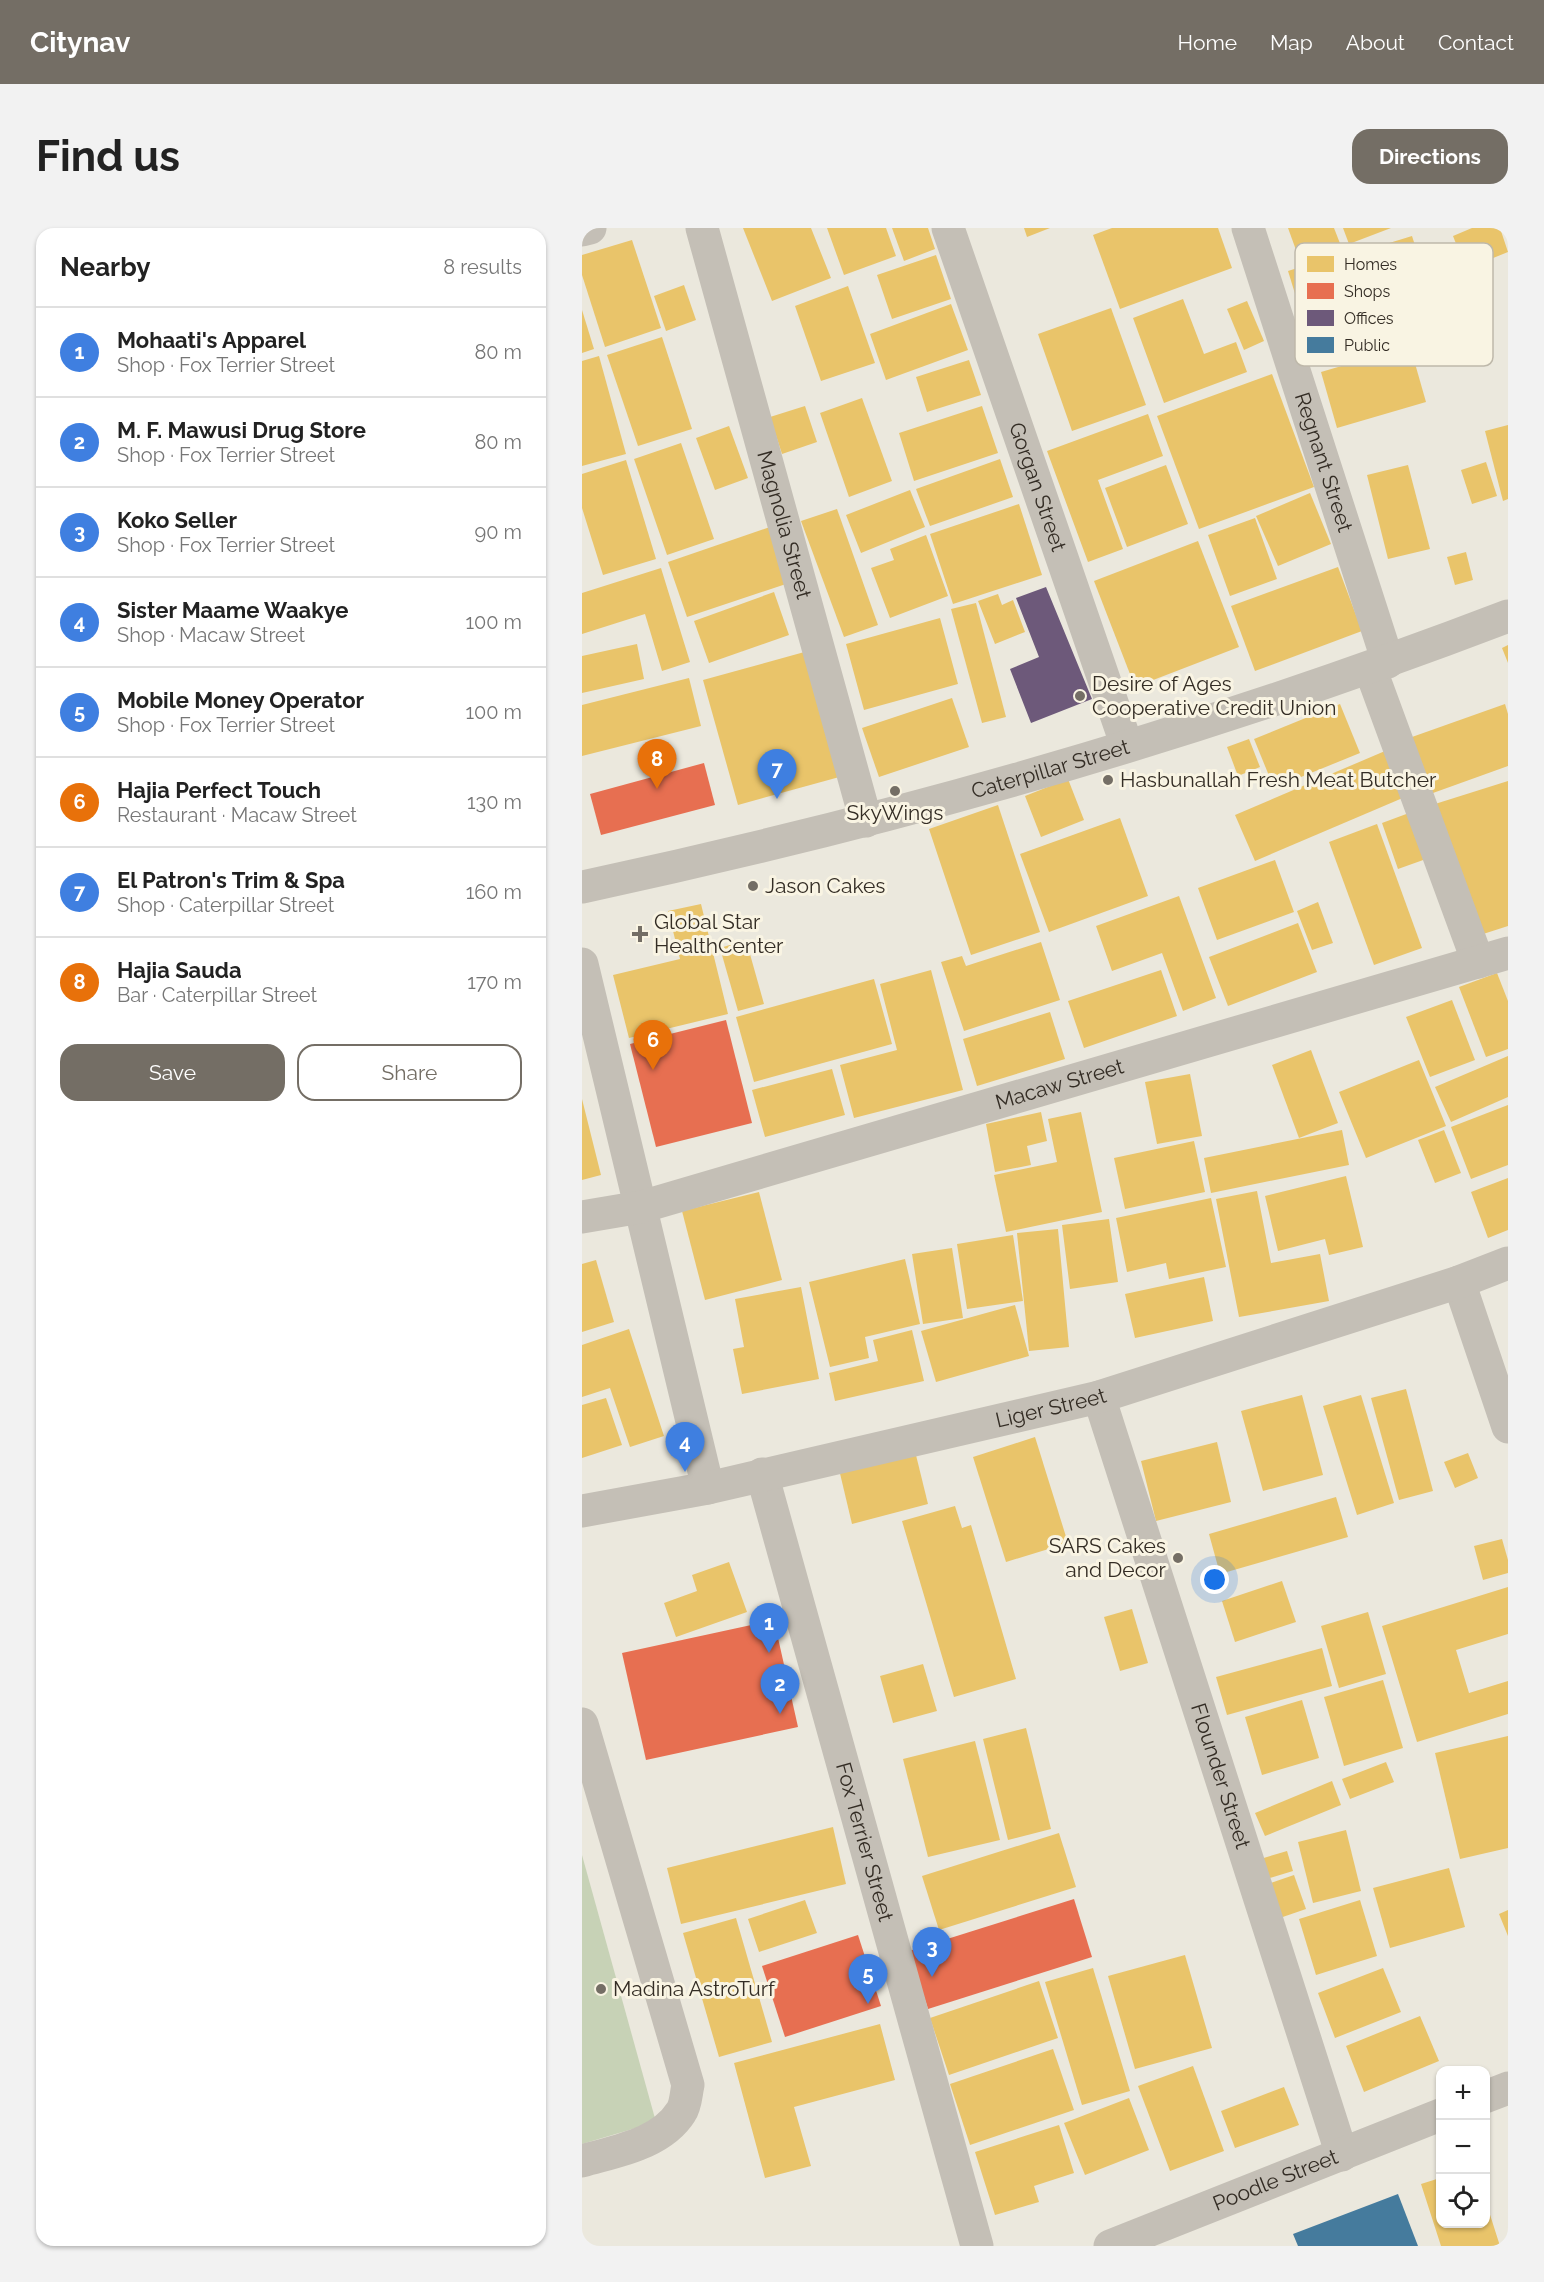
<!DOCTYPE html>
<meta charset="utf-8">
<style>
body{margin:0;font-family:Raleway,sans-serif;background:#f2f2f2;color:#222}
.controls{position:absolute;right:18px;bottom:18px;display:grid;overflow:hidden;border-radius:12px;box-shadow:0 2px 4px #0004}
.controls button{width:54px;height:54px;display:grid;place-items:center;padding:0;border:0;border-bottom:2px solid #e0e0e0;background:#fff;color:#222;font:30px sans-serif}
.you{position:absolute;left:633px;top:1352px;width:21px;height:21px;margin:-15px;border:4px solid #fff;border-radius:50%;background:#1a73e8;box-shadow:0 0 0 9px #1a73e833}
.badge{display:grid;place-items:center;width:39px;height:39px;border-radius:50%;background:#746e65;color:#fff;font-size:20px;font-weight:700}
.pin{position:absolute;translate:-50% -50px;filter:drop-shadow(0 2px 3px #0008)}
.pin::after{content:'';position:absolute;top:32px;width:21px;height:18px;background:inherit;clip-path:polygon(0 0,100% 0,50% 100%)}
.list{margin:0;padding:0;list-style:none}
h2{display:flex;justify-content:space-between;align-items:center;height:78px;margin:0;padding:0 24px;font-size:26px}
h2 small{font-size:20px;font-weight:400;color:#767676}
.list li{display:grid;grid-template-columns:39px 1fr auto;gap:18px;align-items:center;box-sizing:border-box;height:90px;padding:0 24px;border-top:2px solid #e0e0e0}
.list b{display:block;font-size:22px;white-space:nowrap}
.list p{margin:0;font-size:20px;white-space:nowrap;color:#767676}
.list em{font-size:20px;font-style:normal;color:#767676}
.actions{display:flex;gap:12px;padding:18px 24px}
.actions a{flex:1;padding:14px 0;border:2px solid #746e65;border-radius:18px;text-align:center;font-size:21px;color:#746e65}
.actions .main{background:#746e65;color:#fff}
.icon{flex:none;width:33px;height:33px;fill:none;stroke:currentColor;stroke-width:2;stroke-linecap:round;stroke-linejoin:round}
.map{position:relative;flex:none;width:926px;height:2018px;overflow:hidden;border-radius:18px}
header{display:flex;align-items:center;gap:36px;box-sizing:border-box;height:84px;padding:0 30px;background:#746e65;color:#fff}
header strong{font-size:28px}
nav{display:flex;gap:33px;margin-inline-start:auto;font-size:21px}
.intro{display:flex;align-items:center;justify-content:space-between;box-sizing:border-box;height:144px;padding:0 36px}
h1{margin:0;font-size:42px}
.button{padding:15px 27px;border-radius:18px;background:#746e65;color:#fff;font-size:21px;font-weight:700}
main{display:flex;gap:36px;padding:0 36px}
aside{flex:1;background:#fff;border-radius:18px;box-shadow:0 2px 4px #0004}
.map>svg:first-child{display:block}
.green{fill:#c7d2b6}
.homes{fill:#e9c46a}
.shops{fill:#e76f51}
.offices{fill:#6d597a}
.public{fill:#457b9d}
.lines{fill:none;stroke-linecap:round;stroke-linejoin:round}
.minor{stroke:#c4bfb6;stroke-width:33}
.tertiary{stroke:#c4bfb6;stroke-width:33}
.poi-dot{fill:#746e65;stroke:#f9f4e3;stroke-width:2}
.labels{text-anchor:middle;stroke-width:6;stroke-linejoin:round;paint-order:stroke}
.street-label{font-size:21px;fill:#342d25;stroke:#f9f4e3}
.poi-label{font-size:21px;fill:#342d25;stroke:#f9f4e3;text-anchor:start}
.key{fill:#f9f4e3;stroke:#beb8aa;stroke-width:1.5}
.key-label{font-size:16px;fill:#342d25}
</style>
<header>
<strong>Citynav</strong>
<nav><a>Home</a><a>Map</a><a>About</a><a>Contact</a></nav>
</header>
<div class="intro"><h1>Find us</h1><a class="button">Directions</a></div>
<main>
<aside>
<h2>Nearby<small>8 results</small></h2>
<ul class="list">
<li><span class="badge" style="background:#3f7fe0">1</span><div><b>Mohaati's Apparel</b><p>Shop · Fox Terrier Street</p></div><em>80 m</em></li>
<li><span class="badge" style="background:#3f7fe0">2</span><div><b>M. F. Mawusi Drug Store</b><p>Shop · Fox Terrier Street</p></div><em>80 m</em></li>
<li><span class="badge" style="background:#3f7fe0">3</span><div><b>Koko Seller</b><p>Shop · Fox Terrier Street</p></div><em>90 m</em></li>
<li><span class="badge" style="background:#3f7fe0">4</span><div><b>Sister Maame Waakye</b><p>Shop · Macaw Street</p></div><em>100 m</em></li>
<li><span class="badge" style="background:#3f7fe0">5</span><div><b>Mobile Money Operator</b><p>Shop · Fox Terrier Street</p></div><em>100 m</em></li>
<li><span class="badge" style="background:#e8710a">6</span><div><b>Hajia Perfect Touch</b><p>Restaurant · Macaw Street</p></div><em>130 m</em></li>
<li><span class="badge" style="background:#3f7fe0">7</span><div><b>El Patron's Trim &amp; Spa</b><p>Shop · Caterpillar Street</p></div><em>160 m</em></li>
<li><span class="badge" style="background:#e8710a">8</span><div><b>Hajia Sauda</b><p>Bar · Caterpillar Street</p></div><em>170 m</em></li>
</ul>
<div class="actions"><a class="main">Save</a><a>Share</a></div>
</aside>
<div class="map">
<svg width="926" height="2018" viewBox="0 0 926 2018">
<rect width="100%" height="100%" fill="#ebe8dd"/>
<path class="green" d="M0,1627L74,1894L0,1916Z"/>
<g class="homes">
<path d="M161,0H229L249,50L190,73Z"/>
<path d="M245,0H304L314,28L262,47Z"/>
<path d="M310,0H346L353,21L322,33Z"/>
<path d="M442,0H468L445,9Z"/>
<path d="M530,0H636L650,40L538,81L511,7Z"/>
<path d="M706,0H752L759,18L718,33Z"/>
<path d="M761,0H809L767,16Z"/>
<path d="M890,0H918L926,24L884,41L871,8Z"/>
<path d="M830,8L859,98L738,138L724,95L806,69L791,20Z"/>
<path d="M50,12L79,100L23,119L0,47V27Z"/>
<path d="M772,22L785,64L719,85L706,43Z"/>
<path d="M354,27L369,71L310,91L295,47Z"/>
<path d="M102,57L114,92L84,103L72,68Z"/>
<path d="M266,58L293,135L239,153L213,78Z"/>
<path d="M601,71L622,126L654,114L665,144L582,175L551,90Z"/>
<path d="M665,73L682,113L662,122L645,81Z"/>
<path d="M369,76L386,122L304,152L288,106Z"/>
<path d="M529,80L564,177L490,203L456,106Z"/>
<path d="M0,82L12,121L0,125Z"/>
<path d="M80,109L110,201L56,218L25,127Z"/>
<path d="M828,118L844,174L755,200L739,144Z"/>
<path d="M17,128L44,226L0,238V133Z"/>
<path d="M387,132L399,167L345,184L334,149Z"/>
<path d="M690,146L732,259L617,301L575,188Z"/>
<path d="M280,170L310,253L267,269L238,185Z"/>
<path d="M223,178L235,214L200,226L188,189Z"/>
<path d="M400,178L416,225L332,253L317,205Z"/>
<path d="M566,186L581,228L516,252L541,321L506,334L465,223Z"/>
<path d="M926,197V271L921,273L903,203Z"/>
<path d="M147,198L166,250L133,262L114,210Z"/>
<path d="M99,215L132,311L85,327L52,231Z"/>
<path d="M418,231L431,269L348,298L334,261Z"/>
<path d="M44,232L74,331L21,347L0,280V246Z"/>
<path d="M904,234L915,268L890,276L879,242Z"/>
<path d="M584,237L606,296L545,319L523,260Z"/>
<path d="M826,237L848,321L806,331L785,247Z"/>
<path d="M328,262L343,299L279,325L264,287Z"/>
<path d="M728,265L749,316L696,338L674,288Z"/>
<path d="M437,276L460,347L371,376L348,306Z"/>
<path d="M255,281L296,397L262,409L219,293Z"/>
<path d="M673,290L695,351L648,368L626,307Z"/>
<path d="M188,299L207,355L105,389L86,334Z"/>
<path d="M344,307L366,368L308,390L289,340L312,332L308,321Z"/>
<path d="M616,313L657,419L553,459L512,353Z"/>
<path d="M884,324L891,352L873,357L865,329Z"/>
<path d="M756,339L780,403L673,443L649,378Z"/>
<path d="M79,340L108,434L80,443L63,386L0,406V365Z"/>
<path d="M192,364L207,407L127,435L112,393Z"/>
<path d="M416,366L420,377L431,372L443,404L413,416L396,373Z"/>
<path d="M394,375L424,489L400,495L369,381Z"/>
<path d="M358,390L376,456L282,482L264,416Z"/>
<path d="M55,416L62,451L0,465V428Z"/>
<path d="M926,417V435L920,420Z"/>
<path d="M226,423L261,548L156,577L121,452Z"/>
<path d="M107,450L119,498L0,528V477Z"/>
<path d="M370,470L387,519L297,549L280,500Z"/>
<path d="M758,476L778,525L692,560L672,511Z"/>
<path d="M923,476L926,486V538L851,565L830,509Z"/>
<path d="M667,511L678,539L656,548L645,519Z"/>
<path d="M803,523L823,569L673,633L653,587Z"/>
<path d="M486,551L502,592L459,609L443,568Z"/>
<path d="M926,553V698L895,708L853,576Z"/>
<path d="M416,577L458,704L389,727L347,601Z"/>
<path d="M827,585L844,631L816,641L800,595Z"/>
<path d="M538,590L566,668L467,704L438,626Z"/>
<path d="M795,596L840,720L792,737L747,614Z"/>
<path d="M693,632L712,684L635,712L616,660Z"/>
<path d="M597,668L634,770L601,783L580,725L530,743L514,698Z"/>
<path d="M736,674L751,715L730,722L715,683Z"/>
<path d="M119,676L146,786L47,810L31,747L98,731L86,683Z"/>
<path d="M716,695L735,744L646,778L627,729Z"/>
<path d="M164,712L182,776L156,783L138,720Z"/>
<path d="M459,714L478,772L382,803L359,734L380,728L384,738Z"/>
<path d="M349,742L381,862L272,890L258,837L315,822L298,756Z"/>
<path d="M579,742L595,788L502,820L486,773Z"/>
<path d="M915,745L926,773V821L904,829L877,759Z"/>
<path d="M292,751L310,816L172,854L154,789Z"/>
<path d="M870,772L893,832L848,849L824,789Z"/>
<path d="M468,784L483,831L395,858L381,811Z"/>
<path d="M729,822L756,895L717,910L690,837Z"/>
<path d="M926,828V869L869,894L853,859Z"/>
<path d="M837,832L864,898L784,930L757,864Z"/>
<path d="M250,841L263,887L183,909L170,862Z"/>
<path d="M608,846L620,908L575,916L563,854Z"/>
<path d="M0,871L19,947L0,952Z"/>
<path d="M926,877V937L889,951L869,899Z"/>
<path d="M459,884L465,913L445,918L449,937L413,944L404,896Z"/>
<path d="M499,884L520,984L424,1004L412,947L475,934L466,891Z"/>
<path d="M760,902L767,937L629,965L622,930Z"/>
<path d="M862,902L879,945L853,955L836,912Z"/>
<path d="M612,913L623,964L543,981L532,930Z"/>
<path d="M764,948L781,1019L747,1027L743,1011L696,1023L683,968Z"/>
<path d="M926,950V1002L906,1010L889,964Z"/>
<path d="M675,963L689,1035L738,1026L747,1073L657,1089L634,971Z"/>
<path d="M177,964L200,1052L123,1072L100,983Z"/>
<path d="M629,970L644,1039L587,1051L584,1035L545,1044L534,990Z"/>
<path d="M527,991L536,1054L488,1061L480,997Z"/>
<path d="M476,1001L487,1119L447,1123L435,1005Z"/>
<path d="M431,1007L441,1073L385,1081L375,1016Z"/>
<path d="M370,1020L381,1090L341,1096L330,1026Z"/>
<path d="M323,1031L338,1096L283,1109L287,1130L248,1139L227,1054Z"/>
<path d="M14,1032L32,1094L0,1104V1036Z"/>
<path d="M622,1049L631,1093L553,1110L543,1066Z"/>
<path d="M219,1059L237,1151L160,1166L151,1121L162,1119L153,1071Z"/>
<path d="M433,1077L447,1128L354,1154L339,1103Z"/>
<path d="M47,1101L82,1208L48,1219L28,1160L0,1169V1117Z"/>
<path d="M330,1102L342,1153L253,1173L247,1145L296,1133L291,1112Z"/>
<path d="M824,1161L851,1263L817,1272L789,1170Z"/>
<path d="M720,1167L741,1247L681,1263L659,1183Z"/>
<path d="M779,1167L812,1275L775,1287L741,1178Z"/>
<path d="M24,1170L40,1217L0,1230V1177Z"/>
<path d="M453,1209L486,1315L424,1334L391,1229Z"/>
<path d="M635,1214L649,1274L574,1293L559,1233Z"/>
<path d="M332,1219L346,1276L270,1296L256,1237Z"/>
<path d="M886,1225L896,1250L873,1260L862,1234Z"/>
<path d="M754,1269L766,1309L638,1346L627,1306Z"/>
<path d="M373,1278L380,1300L389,1297L434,1451L372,1469L320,1293Z"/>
<path d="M920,1311L926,1332V1345L901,1352L892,1318Z"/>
<path d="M147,1334L165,1384L94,1409L82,1375L115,1363L110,1347Z"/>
<path d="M700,1353L714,1394L653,1414L640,1373Z"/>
<path d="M926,1359V1406L874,1422L887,1465L926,1453V1486L835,1514L800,1398Z"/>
<path d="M550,1381L566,1435L538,1443L522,1389Z"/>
<path d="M786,1384L804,1446L757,1460L739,1398Z"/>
<path d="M740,1420L750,1458L645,1487L634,1449Z"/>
<path d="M341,1436L355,1483L311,1495L298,1448Z"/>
<path d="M801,1452L821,1520L762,1538L742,1469Z"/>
<path d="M720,1472L737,1530L680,1547L663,1489Z"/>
<path d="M444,1500L469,1601L426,1612L401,1511Z"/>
<path d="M926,1508V1620L878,1631L853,1525Z"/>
<path d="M393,1513L418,1612L346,1629L321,1531Z"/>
<path d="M804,1534L812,1554L768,1571L760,1551Z"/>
<path d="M750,1553L759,1577L683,1608L673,1585Z"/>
<path d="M251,1599L264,1656L99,1696L85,1640Z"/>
<path d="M764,1602L779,1663L731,1675L716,1614Z"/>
<path d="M477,1605L494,1659L357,1702L340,1648Z"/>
<path d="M705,1623L711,1643L681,1652L675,1632Z"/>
<path d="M867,1640L883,1699L808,1720L791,1660Z"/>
<path d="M712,1647L724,1681L692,1692L680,1658Z"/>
<path d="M223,1672L235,1705L177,1724L166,1691Z"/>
<path d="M778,1672L795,1728L734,1747L717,1691Z"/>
<path d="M926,1682V1708L917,1686Z"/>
<path d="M154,1690L190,1814L137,1829L101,1705Z"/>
<path d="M603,1727L630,1820L553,1841L526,1748Z"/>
<path d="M511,1740L548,1863L500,1877L463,1754Z"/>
<path d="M801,1740L819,1784L753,1810L736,1765Z"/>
<path d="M457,1753L476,1810L367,1847L348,1790Z"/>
<path d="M838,1788L857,1833L782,1864L764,1818Z"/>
<path d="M298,1796L313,1852L212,1879L229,1938L183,1950L152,1835Z"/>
<path d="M471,1821L492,1882L388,1917L368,1856Z"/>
<path d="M611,1838L642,1923L588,1943L556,1858Z"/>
<path d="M702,1859L717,1897L653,1920L639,1883Z"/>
<path d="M547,1870L567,1922L503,1947L482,1895Z"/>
<path d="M477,1897L492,1945L452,1958L457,1974L413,1987L393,1924Z"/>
<path d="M858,1950V1996H903L904,1974L918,2018H859L839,1956Z"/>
</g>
<g class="shops">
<path d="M122,535L133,577L19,607L8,566Z"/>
<path d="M144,792L170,895L74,919L48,816Z"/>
<path d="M192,1392L216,1499L64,1532L40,1425Z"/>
<path d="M492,1671L510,1729L346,1781L327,1723Z"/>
<path d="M276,1707L299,1778L203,1809L180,1738Z"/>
</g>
<path class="offices" d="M464,359L510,471L449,495L428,441L457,429L434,370Z"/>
<path class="public" d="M816,1966L836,2018H716L711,2006Z"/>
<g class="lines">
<g class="minor">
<path id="s1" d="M120,0L284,593"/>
<path id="s2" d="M366,0L545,518"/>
<path id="s3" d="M666,0L806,434"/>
<path d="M0,2L8,0"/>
<path d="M788,440L896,734"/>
<path d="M0,736L126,1260"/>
<path id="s4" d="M0,989L59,979L926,725"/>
<path d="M877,1054L926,1199"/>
<path id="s5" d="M517,1169L760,1927"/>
<path id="s6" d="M180,1246L395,2018"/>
<path id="s7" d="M0,1283L126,1260L517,1169L877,1054L926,1035"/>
<path d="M0,1496L106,1857C104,1865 104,1877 99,1884C79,1916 34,1923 0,1933"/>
<path d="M903,1869L926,1860"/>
<path id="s8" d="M528,2018L858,1887"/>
</g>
<path class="tertiary" id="s9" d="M0,659C314,592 626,503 926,388"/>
</g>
<g class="poi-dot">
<circle cx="498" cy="468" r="6"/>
<circle cx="526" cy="552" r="6"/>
<circle cx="313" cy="563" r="6"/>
<circle cx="171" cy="658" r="6"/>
<path d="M55 697h6v6h6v6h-6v6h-6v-6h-6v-6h6z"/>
<circle cx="596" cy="1330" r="6"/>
<circle cx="19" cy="1761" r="6"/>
</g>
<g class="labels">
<g class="street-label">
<text dy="7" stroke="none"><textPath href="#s3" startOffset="246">Regnant Street</textPath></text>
<text dy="7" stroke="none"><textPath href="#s2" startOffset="274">Gorgan Street</textPath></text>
<text dy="7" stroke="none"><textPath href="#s1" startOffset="308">Magnolia Street</textPath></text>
<text dy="7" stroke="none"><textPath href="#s9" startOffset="483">Caterpillar Street</textPath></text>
<text dy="7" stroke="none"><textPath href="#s4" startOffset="496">Macaw Street</textPath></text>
<text dy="7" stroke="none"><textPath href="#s7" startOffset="480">Liger Street</textPath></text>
<text dy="7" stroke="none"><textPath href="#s5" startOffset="398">Flounder Street</textPath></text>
<text dy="7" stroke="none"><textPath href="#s6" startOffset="382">Fox Terrier Street</textPath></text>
<text dy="7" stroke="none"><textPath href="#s8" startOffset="178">Poodle Street</textPath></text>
</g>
<g class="poi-label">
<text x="510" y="463">Desire of Ages<tspan x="510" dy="24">Cooperative Credit Union</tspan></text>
<text x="538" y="559">Hasbunallah Fresh Meat Butcher</text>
<text x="313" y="592" text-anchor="middle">SkyWings</text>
<text x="183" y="665">Jason Cakes</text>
<text x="72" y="701">Global Star<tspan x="72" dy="24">HealthCenter</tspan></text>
<text x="584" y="1325" text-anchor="end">SARS Cakes<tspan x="584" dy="24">and Decor</tspan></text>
<text x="31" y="1768">Madina AstroTurf</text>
</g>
</g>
<rect x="713" y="15" width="198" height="123" rx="9" class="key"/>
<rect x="725" y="28" width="27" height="16" fill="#e9c46a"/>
<rect x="725" y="55" width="27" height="16" fill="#e76f51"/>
<rect x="725" y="82" width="27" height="16" fill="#6d597a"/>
<rect x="725" y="109" width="27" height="16" fill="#457b9d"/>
<g class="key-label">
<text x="762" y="42">Homes</text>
<text x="762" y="69">Shops</text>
<text x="762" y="96">Offices</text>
<text x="762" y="123">Public</text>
</g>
</svg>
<div class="controls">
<button>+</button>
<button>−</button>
<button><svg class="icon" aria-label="locate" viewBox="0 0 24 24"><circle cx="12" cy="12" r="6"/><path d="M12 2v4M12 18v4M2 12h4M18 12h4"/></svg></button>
</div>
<div class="you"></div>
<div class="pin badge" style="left:187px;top:1425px;background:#3f7fe0">1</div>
<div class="pin badge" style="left:198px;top:1486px;background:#3f7fe0">2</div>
<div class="pin badge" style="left:350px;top:1749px;background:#3f7fe0">3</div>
<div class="pin badge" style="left:103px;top:1244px;background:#3f7fe0">4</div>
<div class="pin badge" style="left:286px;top:1776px;background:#3f7fe0">5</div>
<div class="pin badge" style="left:71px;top:842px;background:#e8710a">6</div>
<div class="pin badge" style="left:195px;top:571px;background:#3f7fe0">7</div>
<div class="pin badge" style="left:75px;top:561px;background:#e8710a">8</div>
</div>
</main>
